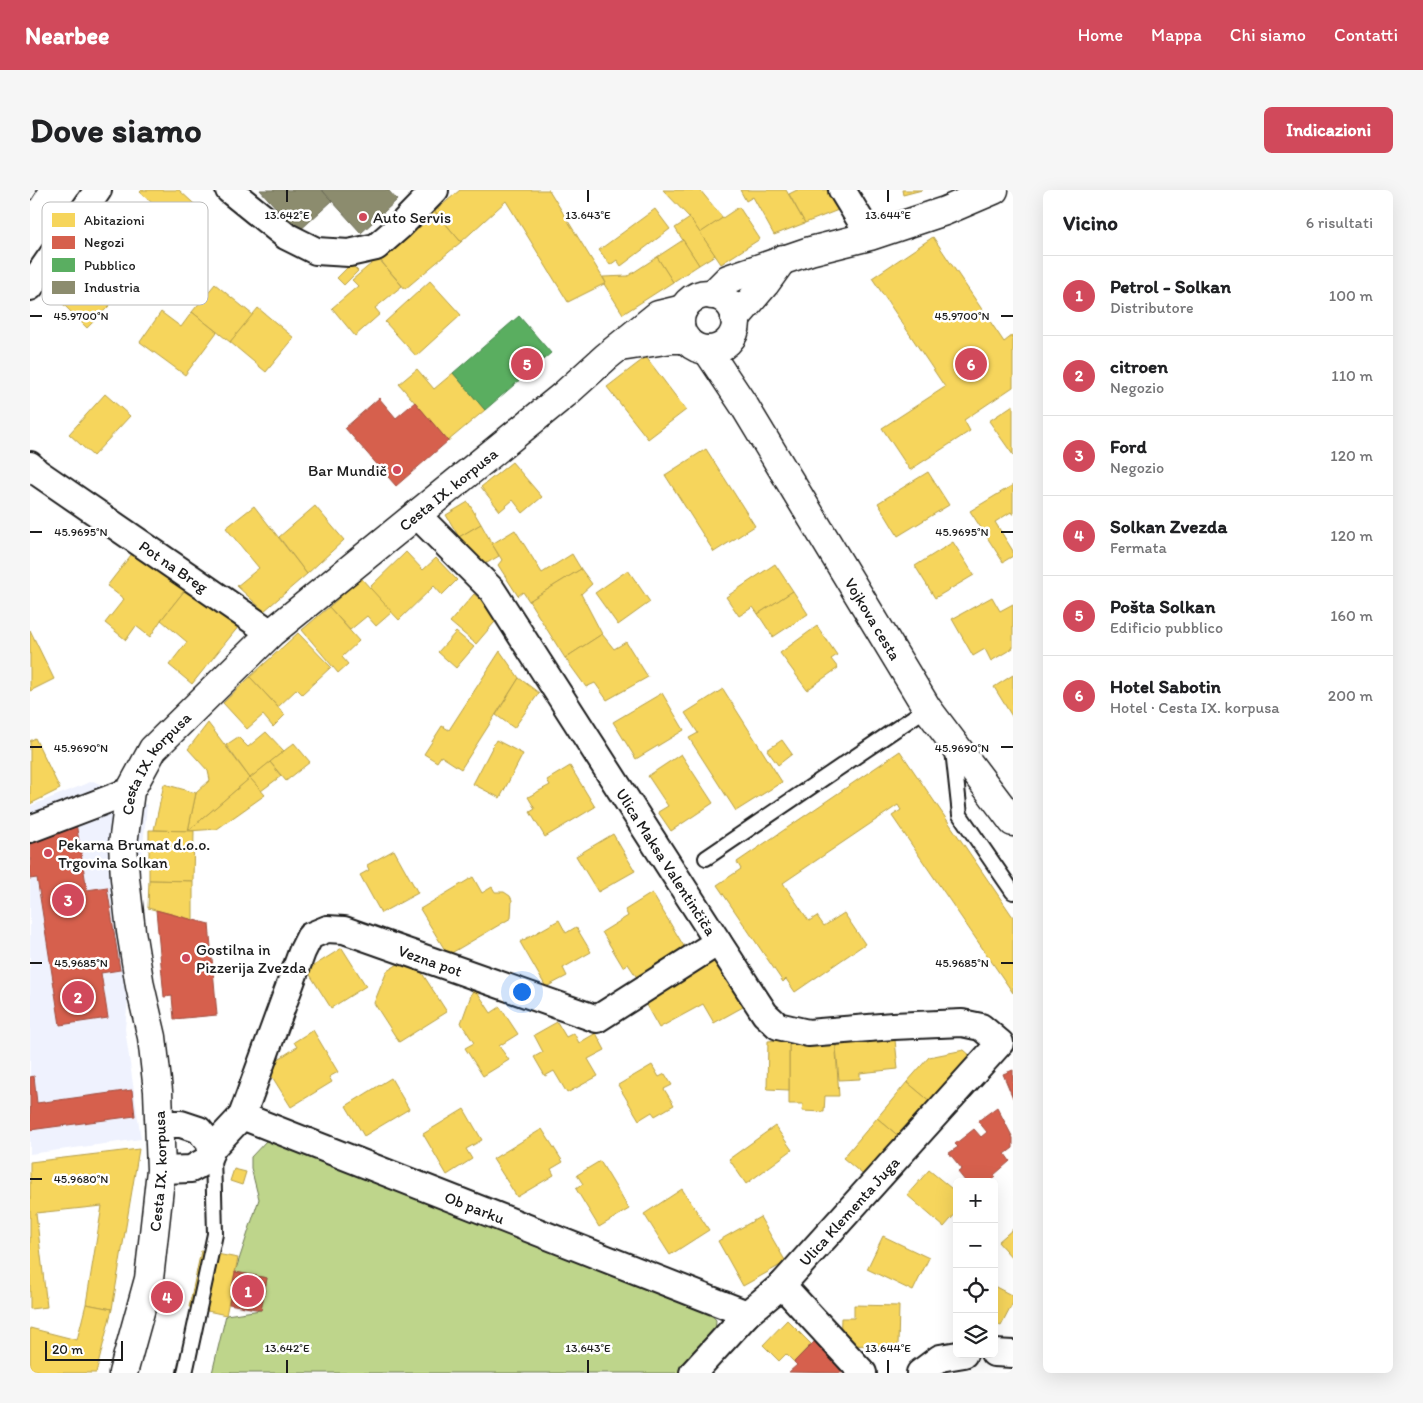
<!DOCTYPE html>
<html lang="it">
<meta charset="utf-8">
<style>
body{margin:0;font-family:Itim,sans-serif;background:#f6f6f6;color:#202124}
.controls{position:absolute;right:15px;bottom:15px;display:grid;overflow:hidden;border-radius:8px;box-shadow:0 5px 20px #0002}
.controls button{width:45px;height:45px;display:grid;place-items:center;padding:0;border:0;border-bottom:1px solid #e0e0e0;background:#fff;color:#202124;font:25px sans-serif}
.scale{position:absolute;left:15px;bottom:12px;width:78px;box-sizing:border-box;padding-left:5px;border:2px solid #1c1c1c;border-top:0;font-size:14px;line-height:18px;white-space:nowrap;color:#1c1c1c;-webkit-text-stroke:4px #fff;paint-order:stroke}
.you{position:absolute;left:491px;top:801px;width:18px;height:18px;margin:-12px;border:4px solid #fff;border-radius:50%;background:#1a73e8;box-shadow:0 0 0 8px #1a73e833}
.badge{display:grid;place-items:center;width:32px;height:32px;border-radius:50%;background:#d1495b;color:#fff;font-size:16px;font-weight:700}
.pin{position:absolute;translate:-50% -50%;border:2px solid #fff;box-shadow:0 1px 5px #0006}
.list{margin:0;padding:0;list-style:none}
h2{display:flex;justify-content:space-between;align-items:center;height:65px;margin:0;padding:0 20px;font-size:21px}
h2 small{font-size:16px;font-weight:400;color:#757577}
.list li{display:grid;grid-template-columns:32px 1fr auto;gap:15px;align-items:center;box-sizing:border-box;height:80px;padding:0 20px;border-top:1px solid #e0e0e0}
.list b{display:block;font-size:19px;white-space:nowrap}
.list p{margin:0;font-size:16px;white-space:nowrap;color:#757577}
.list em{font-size:16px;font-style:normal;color:#757577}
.icon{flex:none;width:28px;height:28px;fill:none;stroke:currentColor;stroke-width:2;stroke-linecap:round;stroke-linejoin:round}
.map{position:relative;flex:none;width:983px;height:1183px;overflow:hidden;border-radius:8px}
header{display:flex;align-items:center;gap:30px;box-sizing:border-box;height:70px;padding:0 25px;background:#d1495b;color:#fff}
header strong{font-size:24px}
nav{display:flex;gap:28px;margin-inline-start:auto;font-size:18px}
.intro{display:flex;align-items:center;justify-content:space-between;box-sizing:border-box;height:120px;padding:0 30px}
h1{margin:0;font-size:35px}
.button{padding:12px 22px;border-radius:8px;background:#d1495b;color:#fff;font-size:18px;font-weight:700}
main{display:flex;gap:30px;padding:0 30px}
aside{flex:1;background:#fff;border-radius:8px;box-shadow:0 5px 20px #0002}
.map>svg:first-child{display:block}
.built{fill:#eff2fe}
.green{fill:#bed58b;stroke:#6d7854}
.homes{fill:#f6d55c;stroke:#b59e49}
.shops{fill:#d6604d;stroke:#9e4c3e}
.public{fill:#5aae61;stroke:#47824c}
.industry{fill:#8c8c6e;stroke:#6a6a55}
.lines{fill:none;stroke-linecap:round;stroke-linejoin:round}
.lane-casing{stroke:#1c1c1c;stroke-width:18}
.street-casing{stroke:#1c1c1c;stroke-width:30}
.secondary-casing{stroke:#1c1c1c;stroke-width:31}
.lane{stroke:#fff;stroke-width:14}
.street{stroke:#fff;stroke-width:26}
.secondary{stroke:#fff;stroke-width:28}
.rail-casing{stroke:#1c1c1c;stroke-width:5.5}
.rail{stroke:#fff;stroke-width:4;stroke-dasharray:11;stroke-linecap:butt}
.ticks{fill:none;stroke:#1c1c1c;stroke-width:2}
.poi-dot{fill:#d1495b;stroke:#fff;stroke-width:2}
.labels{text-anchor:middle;stroke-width:5;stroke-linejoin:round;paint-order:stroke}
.poi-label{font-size:16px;fill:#1c1c1c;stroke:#fff;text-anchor:start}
.street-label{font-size:16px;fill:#1c1c1c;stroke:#fff}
.key{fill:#fff;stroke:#bbb;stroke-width:1}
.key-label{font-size:14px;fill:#1c1c1c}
.ticks-label{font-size:12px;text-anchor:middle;fill:#1c1c1c;stroke:#fff;stroke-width:5;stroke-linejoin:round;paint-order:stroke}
</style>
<header>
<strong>Nearbee</strong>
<nav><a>Home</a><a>Mappa</a><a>Chi siamo</a><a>Contatti</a></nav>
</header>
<div class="intro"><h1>Dove siamo</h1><a class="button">Indicazioni</a></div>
<main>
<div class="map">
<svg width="983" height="1183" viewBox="0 0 983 1183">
<rect width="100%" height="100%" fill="#fff"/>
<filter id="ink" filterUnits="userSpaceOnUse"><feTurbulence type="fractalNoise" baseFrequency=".02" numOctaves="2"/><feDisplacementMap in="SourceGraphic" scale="10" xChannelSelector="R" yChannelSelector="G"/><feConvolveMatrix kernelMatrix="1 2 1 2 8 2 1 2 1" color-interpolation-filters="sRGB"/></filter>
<g filter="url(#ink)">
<path class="built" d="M63,591L117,615L95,839L111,949L0,964V616Z"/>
<path class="green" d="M237,950L675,1117L686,1130L685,1145L649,1183H182L196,1125L231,1120L237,1088L205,1082L229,1009L221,978V967Z"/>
<g class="homes">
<path d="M112,0H149L175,24L136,67L102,36L123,14L110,2Z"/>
<path d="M430,0H519L576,93L538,112L476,11L431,52L405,21Z"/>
<path d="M633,0H670L693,28L670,43L660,28Z"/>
<path d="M710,0H756L775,33L744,45L723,7L716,11Z"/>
<path d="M767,0H807L816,17L775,33L759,4Z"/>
<path d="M872,0H892L873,5Z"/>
<path d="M401,17L431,52L375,99L345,64Z"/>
<path d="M709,17L730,49L691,74L670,43Z"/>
<path d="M625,19L640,39L591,76L587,70L580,75L569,60Z"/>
<path d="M660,28L685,65L669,75L645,38Z"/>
<path d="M903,47L974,152L983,145V197L934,230L940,241L880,280L852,238L915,197L842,88Z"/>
<path d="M653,50L669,75L643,92L627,67Z"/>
<path d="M70,52L100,82L79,103L86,109L57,138L29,110L42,97L34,88Z"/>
<path d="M627,67L643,92L593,124L574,94L576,93L573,87L598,86Z"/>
<path d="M348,68L372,96L345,118L350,124L325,146L302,118L328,96L322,90Z"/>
<path d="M321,74L328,81L314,95L307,88Z"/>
<path d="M400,91L431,125L386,166L355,132Z"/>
<path d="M185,94L223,125L200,152L162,122Z"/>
<path d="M228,118L264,148L236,182L200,152Z"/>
<path d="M131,122L151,137L162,122L187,142L155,185L110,152Z"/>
<path d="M616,167L656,220L618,249L577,197Z"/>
<path d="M387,179L404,199L423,183L455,220L418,251L369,194Z"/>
<path d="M75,204L100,226L63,266L39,244Z"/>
<path d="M983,215V265L959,231Z"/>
<path d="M676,259L725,336L684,362L635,285Z"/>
<path d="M482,272L512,307L493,323L483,310L470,321L451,297Z"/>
<path d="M898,282L919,315L868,346L848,313Z"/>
<path d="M983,295V325L981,322L965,332L983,361V366L973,372L940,321Z"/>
<path d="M438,312L451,334L429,347L416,325Z"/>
<path d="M224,316L277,384L234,421L207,396L229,378L196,338Z"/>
<path d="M285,316L314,350L277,384L249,347Z"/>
<path d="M451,334L469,366L457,373L438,359L429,347Z"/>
<path d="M485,340L512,383L542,364L551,379L499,411L493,402L488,406L468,375L472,370L462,354Z"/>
<path d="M923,352L944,385L905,408L885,376Z"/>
<path d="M108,356L159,395L131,430L120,447L106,436L96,450L75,433L94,409L77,396Z"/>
<path d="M376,362L393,380L406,368L427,390L412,405L404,396L369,430L339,398Z"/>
<path d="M745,374L763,401L728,424L723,417L709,426L696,407Z"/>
<path d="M551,379L562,394L551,404L572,444L535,468L499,411Z"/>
<path d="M598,380L620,412L588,435L565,403Z"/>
<path d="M331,388L362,422L346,436L337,426L320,440L299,417Z"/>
<path d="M159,395L209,436L162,494L139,475L157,452L131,430Z"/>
<path d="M763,401L778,424L743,447L728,424Z"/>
<path d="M444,404L470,426L446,454L420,432Z"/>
<path d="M962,407L970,421L983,414V458L961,471L955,459L943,466L922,429Z"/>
<path d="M299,417L329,451L312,467L318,474L308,483L272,440Z"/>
<path d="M787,436L807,465L801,469L808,478L777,500L750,463Z"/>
<path d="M0,440L24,489L0,501Z"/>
<path d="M426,442L444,457L426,478L408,462Z"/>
<path d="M268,443L301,477L272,504L267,499L248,517L220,487Z"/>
<path d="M572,444L584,459L596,452L618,487L577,510L565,493L556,497L535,468Z"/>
<path d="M470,461L489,488L431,579L411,566L407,572L394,564L412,536L419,540Z"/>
<path d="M983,485V528L964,497Z"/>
<path d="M220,487L255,525L243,537L233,525L217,539L193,513Z"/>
<path d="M489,488L509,503L484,538L466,525Z"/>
<path d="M693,499L752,592L706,621L659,548L668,543L655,523Z"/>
<path d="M632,503L654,540L606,569L583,532Z"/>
<path d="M178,533L220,588L158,641L166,603L180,590L178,581L158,559Z"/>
<path d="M236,542L254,561L220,588L196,555L208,547L218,557Z"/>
<path d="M5,548L30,599L0,614V551Z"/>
<path d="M466,550L493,564L470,608L443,594Z"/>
<path d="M752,550L762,564L748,575L737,560Z"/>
<path d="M264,553L280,572L256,591L240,572Z"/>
<path d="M870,561L983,727V803L862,626L871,620L868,615L753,693L779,731L787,726L794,736L814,723L835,754L765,802L756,789L753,792L687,695L711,679L707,672Z"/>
<path d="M651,564L683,613L641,641L628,622L638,616L618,586Z"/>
<path d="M240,572L251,586L231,601L220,588Z"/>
<path d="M540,576L565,617L515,647L500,622L505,619L498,607L520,595L517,590Z"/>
<path d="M220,588L235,605L187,639L158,641Z"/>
<path d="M134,594L166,603L158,641L124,640Z"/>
<path d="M119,640L164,641L163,691L119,690Z"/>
<path d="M583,644L605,681L568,702L546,666Z"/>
<path d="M364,660L388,703L351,723L330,685L339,680L337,675Z"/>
<path d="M443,687L452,703L462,697L465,702H474L480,706L482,710L481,728L418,765L390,719Z"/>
<path d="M119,690L163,691V730L118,718Z"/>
<path d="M622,703L658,763L610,792L598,774L593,777L572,742L598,726L595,720Z"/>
<path d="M529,730L536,743L546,737L561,762L533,778L537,786L516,797L490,752Z"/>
<path d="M312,758L336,796L301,818L277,780Z"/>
<path d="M685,765L713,817L684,833L673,814L629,838L616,815L642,789Z"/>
<path d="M381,766L417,822L369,852L344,813L357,781Z"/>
<path d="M444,797L461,823L470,817L488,844L469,856L479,870L453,886L435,858L444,853L431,833Z"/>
<path d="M527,832L536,847L544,843L549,853L566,843L575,860L558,869L568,886L537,903L524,881L515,886L504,867L513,862L504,845Z"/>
<path d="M283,840L308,882L299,887L302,892L261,917L236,877L267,857L264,852Z"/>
<path d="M864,840L868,879L830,883V889L809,890L805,846Z"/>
<path d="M805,846L809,906H795L794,922L772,921L773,914H759V849Z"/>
<path d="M759,849V900L737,899L738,851Z"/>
<path d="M934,860L942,867L902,913L877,892L899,867Z"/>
<path d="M622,875L629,887L635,884L642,895L634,899L644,915L625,926L622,922L609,930L588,895Z"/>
<path d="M361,888L379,919L334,946L316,916Z"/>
<path d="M877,892L902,913L872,949L847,928Z"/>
<path d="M434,919L452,950L436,959L442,969L417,985L393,944Z"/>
<path d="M847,928L872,949L837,988L813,968Z"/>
<path d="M745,936L762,960L716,994L699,969Z"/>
<path d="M512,939L533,972L521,979L524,985L487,1007L463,969Z"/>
<path d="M109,959L82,1119L56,1114L72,1016L6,1023L17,1117L0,1119V972Z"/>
<path d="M570,971L599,1019L569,1037L546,999L553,994L547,985Z"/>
<path d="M204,979L216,982L212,995L200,991Z"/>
<path d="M899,980L927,1003V1022L914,1037L877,1005Z"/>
<path d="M652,999L679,1040L640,1065L614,1024Z"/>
<path d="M730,1027L756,1072L713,1096L688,1051Z"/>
<path d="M983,1039V1069L968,1052Z"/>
<path d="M853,1046L899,1068L883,1101L837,1079Z"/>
<path d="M171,1061L208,1068L196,1125L159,1117Z"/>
<path d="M964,1096L983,1106V1113L971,1136L964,1133Z"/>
<path d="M56,1114L82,1119L66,1183H16L0,1179V1138L47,1150Z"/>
<path d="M824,1115L869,1116L868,1156L810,1155L811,1128H824Z"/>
<path d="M757,1130L781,1154L764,1172L756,1164L749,1171L733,1155Z"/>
</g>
<g class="shops">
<path d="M349,208L366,228L385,212L418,251L366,296L315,238Z"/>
<path d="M46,633L57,700L77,697L90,780L71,783L78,828L30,835L7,688L0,689V649Z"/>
<path d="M126,720L179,734L187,825L144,829L142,806L134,807Z"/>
<path d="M983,880V908L973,884Z"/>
<path d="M4,886L7,913L102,900L105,926L0,940V887Z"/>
<path d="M967,917L983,948V958L975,964L980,971L964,985L966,987L960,992H936L928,982L932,979L919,963L928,957L925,954L944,939L951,947L957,942L948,931Z"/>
<path d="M205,1082L237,1088L231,1120L199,1114Z"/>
<path d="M785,1151L816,1183L759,1182L767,1175L764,1172Z"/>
</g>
<path class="public" d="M489,126L521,163L455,220L423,183Z"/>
<g class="industry">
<path d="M230,0H292L302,11L268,42Z"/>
<path d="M292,0H358L367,10L331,43Z"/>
</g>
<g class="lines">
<g class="lane-casing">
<g id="lane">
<path d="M923,560L930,625L983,702"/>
<path d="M676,668L897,518"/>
<path d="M155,1183L185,1044L183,964"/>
</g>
</g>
<g class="street-casing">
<g id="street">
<path d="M199,0L256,46L286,61L319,63L346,57L369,37L405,0"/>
<path d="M812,0L840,46"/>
<path d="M0,97L68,0"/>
<path id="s1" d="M0,275L7,282L241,443"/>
<path id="s2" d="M387,325L462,400L688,752L735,824L748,836L778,843L863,836L932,833L951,837L970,853L752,1095L717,1124L663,1183"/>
<path d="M0,639L100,601"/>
<path id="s3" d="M212,926L717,1124"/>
<path d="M131,934H151L169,940L183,957L177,970L161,979L131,980"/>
<path id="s4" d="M183,957L212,926L272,762L280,746L297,739L314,740L567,829L688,752"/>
<path d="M752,1095L833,1183"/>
<path d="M964,1163L983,1164"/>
<path d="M890,1183L910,1168L934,1164"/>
</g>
</g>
<g class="secondary-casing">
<g id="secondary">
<circle cx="678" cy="132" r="28"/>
<path d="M682,105L698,89L780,61L840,46L915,21L964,0"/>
<path d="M705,129L735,94L753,69"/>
<path d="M590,157L642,149H656"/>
<path id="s5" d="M677,160L715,217L897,518L983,632"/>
<path id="s6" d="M93,1183L119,1089L131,980L128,901L122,847L110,796L101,741L95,688L93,654L100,601L123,559L241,443L535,204L576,167L628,125L653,119"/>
</g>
</g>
<use href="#lane" class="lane"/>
<use href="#street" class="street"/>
<use href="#secondary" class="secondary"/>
<g class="rail-casing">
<path id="rail" d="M0,8L5,0"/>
</g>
<use href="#rail" class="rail"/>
</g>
</g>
<path class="ticks" d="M257,0V12M558,0V12M858,0V12M0,126H12M971,126H983M0,342H12M971,342H983M0,557H12M971,557H983M0,773H12M971,773H983M0,989H12M257,1170V1183M558,1170V1183M858,1170V1183"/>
<g class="poi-dot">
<circle cx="333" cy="27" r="5"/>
<circle cx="367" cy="280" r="5"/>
<circle cx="18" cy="663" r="5"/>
<circle cx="156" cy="768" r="5"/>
</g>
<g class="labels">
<g class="poi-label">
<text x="343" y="33">Auto Servis</text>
<text x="357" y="286" text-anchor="end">Bar Mundič</text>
<text x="28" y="660">Pekarna Brumat d.o.o.<tspan x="28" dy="18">Trgovina Solkan</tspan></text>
<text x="166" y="765">Gostilna in<tspan x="166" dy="18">Pizzerija Zvezda</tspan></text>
</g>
<g class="street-label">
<text dy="6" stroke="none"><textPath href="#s6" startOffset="1031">Cesta IX. korpusa</textPath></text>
<text dy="6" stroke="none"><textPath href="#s1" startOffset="176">Pot na Breg</textPath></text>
<text dy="6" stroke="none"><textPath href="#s5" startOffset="316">Vojkova cesta</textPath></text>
<text dy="6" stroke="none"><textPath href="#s6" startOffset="626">Cesta IX. korpusa</textPath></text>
<text dy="6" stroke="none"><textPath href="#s2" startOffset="429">Ulica Maksa Valentinčiča</textPath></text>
<text dy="6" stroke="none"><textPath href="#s4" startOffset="362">Vezna pot</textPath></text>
<text dy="6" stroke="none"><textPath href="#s6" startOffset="206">Cesta IX. korpusa</textPath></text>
<text dy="6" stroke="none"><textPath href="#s3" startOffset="250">Ob parku</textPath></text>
<text transform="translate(819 1021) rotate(-48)" y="6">Ulica Klementa Juga</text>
</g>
</g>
<rect x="12" y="12" width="166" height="103" rx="8" class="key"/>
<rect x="22" y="23" width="23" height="14" fill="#f6d55c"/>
<rect x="22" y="46" width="23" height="13" fill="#d6604d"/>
<rect x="22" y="68" width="23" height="14" fill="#5aae61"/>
<rect x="22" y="91" width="23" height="13" fill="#8c8c6e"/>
<g class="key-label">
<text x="54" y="35">Abitazioni</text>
<text x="54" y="57">Negozi</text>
<text x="54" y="80">Pubblico</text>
<text x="54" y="102">Industria</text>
</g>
<g class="ticks-label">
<text x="257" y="29">13.642°E</text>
<text x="558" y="29">13.643°E</text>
<text x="858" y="29">13.644°E</text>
<text x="51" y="130">45.9700°N</text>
<text x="932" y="130">45.9700°N</text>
<text x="51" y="346">45.9695°N</text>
<text x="932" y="346">45.9695°N</text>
<text x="51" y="562">45.9690°N</text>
<text x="932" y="562">45.9690°N</text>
<text x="51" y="777">45.9685°N</text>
<text x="932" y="777">45.9685°N</text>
<text x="51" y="993">45.9680°N</text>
<text x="257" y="1162">13.642°E</text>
<text x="558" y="1162">13.643°E</text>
<text x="858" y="1162">13.644°E</text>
</g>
</svg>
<div class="controls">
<button>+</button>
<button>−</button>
<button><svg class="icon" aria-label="locate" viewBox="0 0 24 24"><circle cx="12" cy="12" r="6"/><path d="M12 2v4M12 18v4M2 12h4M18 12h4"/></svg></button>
<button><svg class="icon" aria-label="layers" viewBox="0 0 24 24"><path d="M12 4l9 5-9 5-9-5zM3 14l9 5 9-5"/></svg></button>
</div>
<div class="scale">20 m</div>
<div class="you"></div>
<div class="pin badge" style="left:218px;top:1101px">1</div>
<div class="pin badge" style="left:48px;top:807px">2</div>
<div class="pin badge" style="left:38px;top:710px">3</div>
<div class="pin badge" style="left:137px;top:1107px">4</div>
<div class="pin badge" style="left:497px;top:174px">5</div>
<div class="pin badge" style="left:941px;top:174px">6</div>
</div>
<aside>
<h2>Vicino<small>6 risultati</small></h2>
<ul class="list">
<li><span class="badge">1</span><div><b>Petrol - Solkan</b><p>Distributore</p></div><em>100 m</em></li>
<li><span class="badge">2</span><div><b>citroen</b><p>Negozio</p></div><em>110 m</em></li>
<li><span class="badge">3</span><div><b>Ford</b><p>Negozio</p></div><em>120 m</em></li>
<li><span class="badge">4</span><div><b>Solkan Zvezda</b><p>Fermata</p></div><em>120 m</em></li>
<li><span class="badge">5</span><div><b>Pošta Solkan</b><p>Edificio pubblico</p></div><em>160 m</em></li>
<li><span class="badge">6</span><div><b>Hotel Sabotin</b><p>Hotel · Cesta IX. korpusa</p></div><em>200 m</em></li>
</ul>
</aside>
</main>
